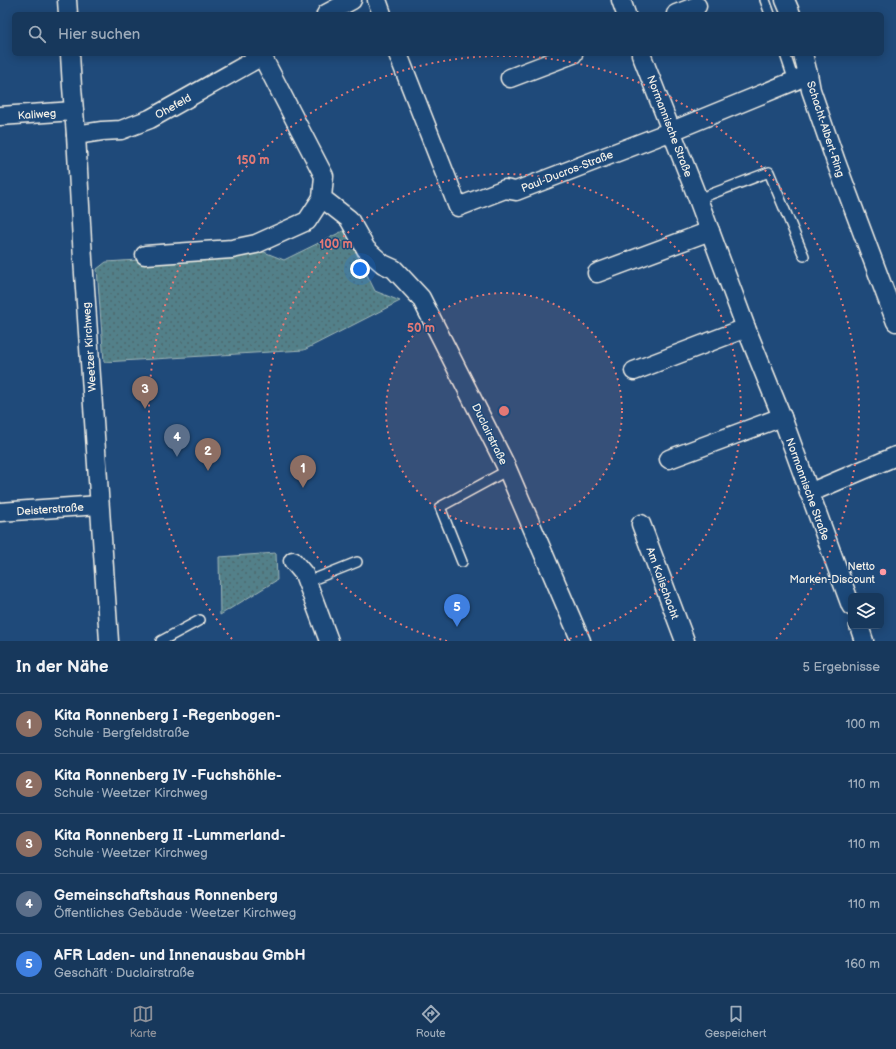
<!DOCTYPE html>
<html lang="de">
<meta charset="utf-8">
<style>
body{margin:0;font-family:"Balsamiq Sans",sans-serif;background:#203f62;color:#f1f3f6}
.controls{position:absolute;right:12px;bottom:12px;display:grid;overflow:hidden;border-radius:6px;box-shadow:0 2px 10px #0003}
.controls button{width:36px;height:36px;display:grid;place-items:center;padding:0;border:0;border-bottom:1px solid #365272;background:#17385c;color:#f1f3f6;font:20px sans-serif}
.you{position:absolute;left:360px;top:269px;width:14px;height:14px;margin:-10px;border:3px solid #fff;border-radius:50%;background:#1a73e8;box-shadow:0 0 0 6px #1a73e833}
.badge{display:grid;place-items:center;width:26px;height:26px;border-radius:50%;background:#8c9099;color:#fff;font-size:13px;font-weight:700}
.pin{position:absolute;translate:-50% -33px;filter:drop-shadow(0 1px 2px #0008)}
.pin::after{content:'';position:absolute;top:21px;width:14px;height:12px;background:inherit;clip-path:polygon(0 0,100% 0,50% 100%)}
.list{margin:0;padding:0;list-style:none}
h2{display:flex;justify-content:space-between;align-items:center;height:52px;margin:0;padding:0 16px;font-size:17px}
h2 small{font-size:13px;font-weight:400;color:#9eacbb}
.list li{display:grid;grid-template-columns:26px 1fr auto;gap:12px;align-items:center;box-sizing:border-box;height:60px;padding:0 16px;border-top:1px solid #365272}
.list b{display:block;font-size:15px;white-space:nowrap}
.list p{margin:0;font-size:13px;white-space:nowrap;color:#9eacbb}
.list em{font-size:13px;font-style:normal;color:#9eacbb}
.icon{flex:none;width:22px;height:22px;fill:none;stroke:currentColor;stroke-width:2;stroke-linecap:round;stroke-linejoin:round}
.map{position:relative;flex:none;width:896px;height:641px;overflow:hidden}
.search{position:absolute;background:#17385c;box-shadow:0 2px 10px #0003;left:12px;right:12px;top:12px;height:44px;display:flex;align-items:center;gap:10px;box-sizing:border-box;padding:0 14px;border-radius:6px;color:#9eacbb;font-size:15px}
.sheet{height:352px;background:#17385c}
nav{display:flex;justify-content:space-around;align-items:center;box-sizing:border-box;height:56px;border-top:1px solid #365272;background:#17385c;font-size:11px;color:#9eacbb}
nav a{display:grid;justify-items:center;gap:2px}
nav .on{color:#8c9099}
.map>svg:first-child{display:block}
.park{fill:url(#park-dots);stroke:#a3b8b8}
.lines{fill:none;stroke-linecap:round;stroke-linejoin:round}
.service-casing{stroke:#f4f1e8;stroke-width:12}
.minor-casing{stroke:#f4f1e8;stroke-width:21}
.service{stroke:#1f4a7a;stroke-width:9}
.minor{stroke:#1f4a7a;stroke-width:18}
.ring{fill:none;stroke:#e27875;stroke-width:2;stroke-dasharray:2 4}
.poi-dot{fill:#ff9aa2;stroke:#1f4a7a;stroke-width:1.5}
.labels{text-anchor:middle;stroke-width:3;stroke-linejoin:round;paint-order:stroke}
.street-label{font-size:11px;fill:#f4f1e8;stroke:#1f4a7a}
.poi-label{font-size:11px;fill:#f4f1e8;stroke:#1f4a7a;text-anchor:end}
.centre{fill:#e27875;stroke:#1f4a7a;stroke-width:2}
.ring-label{font-size:12px;text-anchor:middle;font-weight:bold;fill:#e27875;stroke:#1f4a7a;stroke-width:3;stroke-linejoin:round;paint-order:stroke}
</style>
<div class="map">
<svg width="896" height="641" viewBox="0 0 896 641">
<defs>
<pattern id="park-dots" width="8" height="8" patternUnits="userSpaceOnUse"><rect width="8" height="8" fill="#528089"/><path d="M2 2h.1M6 6h.1" fill="none" stroke="#4e676b" stroke-width="1.8" stroke-linecap="round"/></pattern>
</defs>
<rect width="100%" height="100%" fill="#1f4a7a"/>
<filter id="ink" filterUnits="userSpaceOnUse"><feTurbulence type="fractalNoise" baseFrequency=".025" numOctaves="2"/><feDisplacementMap in="SourceGraphic" scale="8" xChannelSelector="R" yChannelSelector="G"/><feConvolveMatrix kernelMatrix="1 2 1 2 8 2 1 2 1" color-interpolation-filters="sRGB"/></filter>
<g filter="url(#ink)">
<g class="park">
<path d="M345,230L375,291L400,301L304,350L104,362L97,269L106,262L264,252L284,260Z"/>
<path d="M276,553L277,580L220,615L219,557Z"/>
</g>
<g class="lines">
<g class="service-casing">
<g id="service">
<path d="M765,0L770,14"/>
<path d="M785,54L794,81"/>
<path d="M698,199L769,172L804,256"/>
<path d="M462,562L440,507L508,470"/>
<path d="M307,582L357,562"/>
<path d="M161,641L200,620"/>
</g>
</g>
<g class="minor-casing">
<g id="minor">
<path d="M67,0L68,14"/>
<path d="M377,0L382,14"/>
<path d="M621,0L626,14"/>
<path d="M785,0L791,14"/>
<path d="M326,14L352,0"/>
<path d="M676,14L697,6"/>
<path d="M70,54L72,87L76,135L83,259L109,641"/>
<path d="M398,54L458,207L505,189L516,191L672,131L794,81L808,74L811,90L836,162L896,322"/>
<path d="M641,54L698,199L746,328L782,417L851,606"/>
<path d="M803,54L808,74"/>
<path d="M510,78L573,54"/>
<path d="M0,116L74,111"/>
<path d="M76,135L102,131L121,130L150,119L262,56L324,176L322,198L349,219L366,249L383,264L394,269L421,298L505,464L581,641"/>
<path d="M145,255L232,249L256,244L307,221L322,198"/>
<path d="M597,273L710,231"/>
<path d="M634,371L746,328"/>
<path d="M669,459L782,417"/>
<path d="M809,493L896,456"/>
<path d="M0,512L99,505"/>
<path d="M641,524L685,641"/>
<path d="M293,561L304,574L329,641"/>
<path d="M859,626L864,641"/>
</g>
</g>
<use href="#service" class="service"/>
<use href="#minor" class="minor"/>
</g>
</g>
<circle cx="504" cy="411" r="118" fill="#e27875" fill-opacity=".12"/>
<g class="ring">
<circle cx="504" cy="411" r="118"/>
<path d="M447 641A237 237 0 1 1 561 641"/>
<path d="M232 639A355 355 0 1 1 776 639"/>
</g>
<circle class="poi-dot" cx="883" cy="572" r="4"/>
<g class="labels">
<g class="street-label">
<text transform="translate(173 106) rotate(-29)" y="4">Ohefeld</text>
<text transform="translate(37 114) rotate(-4)" y="4">Kaliweg</text>
<text transform="translate(670 126) rotate(69)" y="4">Normannische Straße</text>
<text transform="translate(826 129) rotate(72)" y="4">Schacht-Albert-Ring</text>
<text transform="translate(567 171) rotate(-21)" y="4">Paul-Ducros-Straße</text>
<text transform="translate(89 347) rotate(-94)" y="4">Weetzer Kirchweg</text>
<text transform="translate(490 434) rotate(64)" y="4">Duclairstraße</text>
<text transform="translate(808 489) rotate(70)" y="4">Normannische Straße</text>
<text transform="translate(50 509) rotate(-4)" y="4">Deisterstraße</text>
<text transform="translate(663 583) rotate(70)" y="4">Am Kalischacht</text>
</g>
<g class="poi-label">
<text x="875" y="570">Netto<tspan x="875" dy="13">Marken-Discount</tspan></text>
</g>
</g>
<circle cx="504" cy="411" r="6" class="centre"/>
<g class="ring-label">
<text x="253" y="164">150 m</text>
<text x="336" y="248">100 m</text>
<text x="421" y="332">50 m</text>
</g>
</svg>
<div class="controls">
<button><svg class="icon" aria-label="layers" viewBox="0 0 24 24"><path d="M12 4l9 5-9 5-9-5zM3 14l9 5 9-5"/></svg></button>
</div>
<div class="you"></div>
<div class="pin badge" style="left:303px;top:488px;background:#8d6e63">1</div>
<div class="pin badge" style="left:208px;top:471px;background:#8d6e63">2</div>
<div class="pin badge" style="left:145px;top:409px;background:#8d6e63">3</div>
<div class="pin badge" style="left:177px;top:457px;background:#5c6f8a">4</div>
<div class="pin badge" style="left:457px;top:627px;background:#3f7fe0">5</div>
<div class="search"><svg class="icon" aria-label="search" viewBox="0 0 24 24"><circle cx="10" cy="10" r="6"/><path d="M15 15l6 6"/></svg>Hier suchen</div>
</div>
<section class="sheet">
<h2>In der Nähe<small>5 Ergebnisse</small></h2>
<ul class="list">
<li><span class="badge" style="background:#8d6e63">1</span><div><b>Kita Ronnenberg I -Regenbogen-</b><p>Schule · Bergfeldstraße</p></div><em>100 m</em></li>
<li><span class="badge" style="background:#8d6e63">2</span><div><b>Kita Ronnenberg IV -Fuchshöhle-</b><p>Schule · Weetzer Kirchweg</p></div><em>110 m</em></li>
<li><span class="badge" style="background:#8d6e63">3</span><div><b>Kita Ronnenberg II -Lummerland-</b><p>Schule · Weetzer Kirchweg</p></div><em>110 m</em></li>
<li><span class="badge" style="background:#5c6f8a">4</span><div><b>Gemeinschaftshaus Ronnenberg</b><p>Öffentliches Gebäude · Weetzer Kirchweg</p></div><em>110 m</em></li>
<li><span class="badge" style="background:#3f7fe0">5</span><div><b>AFR Laden- und Innenausbau GmbH</b><p>Geschäft · Duclairstraße</p></div><em>160 m</em></li>
</ul>
</section>
<nav>
<a class="on"><svg class="icon" aria-label="map" viewBox="0 0 24 24"><path d="M3 6l6-2 6 2 6-2v14l-6 2-6-2-6 2zM9 4v14M15 6v14"/></svg>Karte</a>
<a><svg class="icon" aria-label="directions" viewBox="0 0 24 24"><path d="M12 3l9 9-9 9-9-9zM9 14v-3h6M13 9l2 2-2 2"/></svg>Route</a>
<a><svg class="icon" aria-label="saved" viewBox="0 0 24 24"><path d="M7 4h10v16l-5-4-5 4z"/></svg>Gespeichert</a>
</nav>
